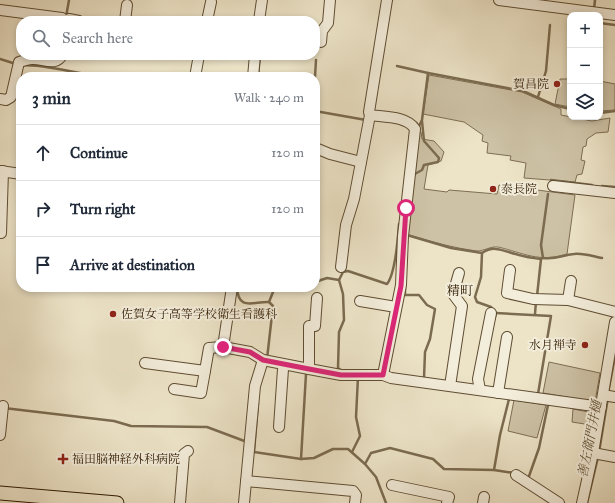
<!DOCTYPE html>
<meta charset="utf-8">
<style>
body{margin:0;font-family:"IM FELL Great Primer","Noto Serif JP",serif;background:#f6f6f7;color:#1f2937}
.controls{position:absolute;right:12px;top:12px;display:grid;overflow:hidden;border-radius:8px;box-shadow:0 2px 6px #0003}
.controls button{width:36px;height:36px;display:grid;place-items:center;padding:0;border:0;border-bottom:1px solid #e0e1e3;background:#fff;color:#1f2937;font:20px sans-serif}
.stop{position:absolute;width:12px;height:12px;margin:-9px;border:3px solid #db2777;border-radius:50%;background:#fff}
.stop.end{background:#db2777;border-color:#fff;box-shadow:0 1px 4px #0008}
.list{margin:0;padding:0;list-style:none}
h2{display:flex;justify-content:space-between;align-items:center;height:52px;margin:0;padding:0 16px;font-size:17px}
h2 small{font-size:13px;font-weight:400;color:#747a83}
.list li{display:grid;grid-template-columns:26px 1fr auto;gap:12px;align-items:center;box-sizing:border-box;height:56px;padding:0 16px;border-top:1px solid #e0e1e3}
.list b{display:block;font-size:15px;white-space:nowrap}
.list em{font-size:13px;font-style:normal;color:#747a83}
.icon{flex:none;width:22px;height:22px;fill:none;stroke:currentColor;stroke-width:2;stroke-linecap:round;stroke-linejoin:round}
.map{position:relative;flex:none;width:615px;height:503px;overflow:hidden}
.search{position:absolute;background:#fff;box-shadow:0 2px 6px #0003;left:16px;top:16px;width:304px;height:44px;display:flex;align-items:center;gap:10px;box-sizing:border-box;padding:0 14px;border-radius:16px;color:#747a83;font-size:15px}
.panel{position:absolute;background:#fff;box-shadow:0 2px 6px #0003;left:16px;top:72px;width:304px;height:220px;border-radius:16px}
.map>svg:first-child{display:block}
.green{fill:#cdc2a6;stroke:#7e6e53}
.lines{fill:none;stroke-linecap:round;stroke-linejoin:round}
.stream{stroke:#7b6b4f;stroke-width:2.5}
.minor-casing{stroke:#5f4d32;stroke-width:12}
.major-casing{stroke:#301b00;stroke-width:15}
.minor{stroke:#f3eddb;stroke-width:10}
.major{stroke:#ede4c8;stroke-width:13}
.route{stroke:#db2777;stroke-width:5}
.poi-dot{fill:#8f2418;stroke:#f3eddb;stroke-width:1.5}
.labels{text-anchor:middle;stroke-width:4;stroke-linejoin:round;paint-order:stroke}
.poi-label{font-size:12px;fill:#301b00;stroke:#f3eddb;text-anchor:start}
.neighbourhood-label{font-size:13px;fill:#301b00;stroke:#f3eddb}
.water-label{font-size:13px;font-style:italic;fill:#625035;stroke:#f3eddb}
</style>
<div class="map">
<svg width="615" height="503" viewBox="0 0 615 503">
<rect width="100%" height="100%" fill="#ede4c8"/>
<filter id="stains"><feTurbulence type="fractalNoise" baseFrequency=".005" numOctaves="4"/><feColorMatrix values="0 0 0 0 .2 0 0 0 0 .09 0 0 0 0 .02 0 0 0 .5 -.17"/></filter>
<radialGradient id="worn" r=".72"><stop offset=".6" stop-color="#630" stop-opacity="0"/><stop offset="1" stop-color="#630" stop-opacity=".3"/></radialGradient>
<g class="green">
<path d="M429,75L522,92L561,109V115L592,121L610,118L608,132L596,133L587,139L586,146L583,147L581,160L585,161L582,174L577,175L575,182L524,178L526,163L510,160L511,156L487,153L488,143L482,141L483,135L464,122L423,114Z"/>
<path d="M560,79H570V107L555,104Z"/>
<path d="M600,81L615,84V110L600,111Z"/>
<path d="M417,132H421L422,139L434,141L444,152L441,161L428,165L424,189L447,192L449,190L497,194L499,185L575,195L567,254C539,263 524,253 498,247C491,246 484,251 477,251C453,248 429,241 406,234Z"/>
<path d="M549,362L600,373L595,402L543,393Z"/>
<path d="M514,400L546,405L537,438L508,431Z"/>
<path d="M573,409L594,413L591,425L572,422Z"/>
</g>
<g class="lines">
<g class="stream">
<path d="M594,9L595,0"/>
<path d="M66,17L69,0"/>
<path d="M600,23L615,25"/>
<path d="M0,59L16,64"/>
<path d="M23,65C51,65 80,75 108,77"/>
<path d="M397,66L428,73"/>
<path d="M258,76L260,55"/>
<path d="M315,77L316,60"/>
<path d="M538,97L546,71L550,25"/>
<path d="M315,111L366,120"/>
<path d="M600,113L615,111"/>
<path d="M418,128L422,120L428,73L523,91L554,105L570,109"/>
<path d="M413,175L422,170L424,165L438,162L439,158L424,141L422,121"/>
<path d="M551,180L592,185"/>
<path d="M602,186L615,187"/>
<path d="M407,235L451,248L482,253L481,277L475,297L477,302L491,307L496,313L495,317"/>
<path d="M482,253C495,244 505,252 519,255C526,257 533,258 541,259"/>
<path d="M543,258C556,260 562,255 574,254C583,253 592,256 602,258"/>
<path d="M315,282L327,278L339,280"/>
<path d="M237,287C238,312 254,301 269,302L273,306L267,359"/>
<path d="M405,287V295H419L427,305L435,309L430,339L425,352L424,378"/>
<path d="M537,296L541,259L543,258L541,245L548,194"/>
<path d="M269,302L275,287"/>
<path d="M496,313L551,316L538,394H540"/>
<path d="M535,314L536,301"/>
<path d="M342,371L338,368L339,332L344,320L343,294L339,280L343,272L348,271L387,284C395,274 398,238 399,224"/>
<path d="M608,393L615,356"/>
<path d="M258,403L254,452L301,459L314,458L333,449H348L365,464L376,477L386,503"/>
<path d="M4,408L114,421L131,426L207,427L247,442"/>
<path d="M352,452L360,436L356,417L358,377"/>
<path d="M599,452L608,397"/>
<path d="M301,459L306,374L304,371"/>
<path d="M365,464L371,453L390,448L433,459L444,469L494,470L500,435L509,399"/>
<path d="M494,470L514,473"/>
<path d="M528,479L539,448L548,405"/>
<path d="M587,503L598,457"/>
</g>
<g class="minor-casing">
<g id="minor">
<path d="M499,0L615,15"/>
<path d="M0,10L62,18"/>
<path d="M68,21L69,19L79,21"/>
<path d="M125,21L127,5"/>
<path d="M207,21L211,2"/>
<path d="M259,21L262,0"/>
<path d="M321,42L322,31L328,23L330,0"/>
<path d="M195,77L199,55"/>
<path d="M253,77L255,55"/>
<path d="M0,99L6,100L11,97L19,62C23,61 28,59 32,59C42,58 56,67 62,55"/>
<path d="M315,152L318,149L330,154L361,162"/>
<path d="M0,171L21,174"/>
<path d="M553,186L615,193"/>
<path d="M1,233L3,171"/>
<path d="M341,267L346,225L354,199L370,115"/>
<path d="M510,270L507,293L533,299L568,300L615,312"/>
<path d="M568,300L571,281"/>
<path d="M360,301L396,307"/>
<path d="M223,347L232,287"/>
<path d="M145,363L205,371L209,348L223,347L250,352L263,360L309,369L341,375H383L391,378L601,407"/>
<path d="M309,369V326H315L317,298"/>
<path d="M383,375L401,285L403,236L415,129C407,116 384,117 370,115L369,112L387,0"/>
<path d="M450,386L462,306L453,294L459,273"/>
<path d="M174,389L201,393L205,371"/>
<path d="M480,390L478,379L491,313"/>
<path d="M498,393L507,337"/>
<path d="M603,395L615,397"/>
<path d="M279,427L283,369"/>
<path d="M0,435L3,406"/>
<path d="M593,453L615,457"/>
<path d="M516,475L559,503"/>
<path d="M246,481L353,491L356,495L355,503"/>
<path d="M392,485L449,497L447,503"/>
<path d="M180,503L184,454L188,451"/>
<path d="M244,503L255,386L263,360"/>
<path d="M483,503L484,497"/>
<path d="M582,503L593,453L615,322"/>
</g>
</g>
<g class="major-casing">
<path id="major" d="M0,493L117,503"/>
</g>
<use href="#minor" class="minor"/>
<use href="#major" class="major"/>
</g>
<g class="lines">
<path class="route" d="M223,347L250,352L263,360L309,369L341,375H383L401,286L406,208"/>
</g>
<g class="poi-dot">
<circle cx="557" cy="84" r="4"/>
<circle cx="493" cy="189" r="4"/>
<circle cx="113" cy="314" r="4"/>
<circle cx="585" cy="345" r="4"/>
<path d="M61 453h4v4h4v4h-4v4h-4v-4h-4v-4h4z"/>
</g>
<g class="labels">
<g class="poi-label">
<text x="549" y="88" text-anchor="end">賀昌院</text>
<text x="501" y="193">泰長院</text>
<text x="121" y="318">佐賀女子高等学校衛生看護科</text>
<text x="577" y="349" text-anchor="end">水月禅寺</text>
<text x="72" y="463">福田脳神経外科病院</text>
</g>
<g class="neighbourhood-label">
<text x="460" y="295">精町</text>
</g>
<g class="water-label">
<text transform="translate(589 439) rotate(-79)" y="5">善左衛門井樋</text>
</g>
</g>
<rect width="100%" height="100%" filter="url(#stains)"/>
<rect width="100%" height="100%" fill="url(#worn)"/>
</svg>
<div class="controls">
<button>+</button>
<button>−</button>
<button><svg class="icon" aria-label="layers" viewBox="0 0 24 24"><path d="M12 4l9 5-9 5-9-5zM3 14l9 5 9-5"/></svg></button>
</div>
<div class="stop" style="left:406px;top:208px"></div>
<div class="stop end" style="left:223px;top:347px"></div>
<div class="search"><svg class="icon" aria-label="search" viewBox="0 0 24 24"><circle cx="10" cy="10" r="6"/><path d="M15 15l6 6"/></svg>Search here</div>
<section class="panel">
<h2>3 min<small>Walk · 240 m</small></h2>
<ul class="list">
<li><svg class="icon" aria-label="ahead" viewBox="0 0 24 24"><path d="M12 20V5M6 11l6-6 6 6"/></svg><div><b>Continue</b></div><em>120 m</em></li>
<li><svg class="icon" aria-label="right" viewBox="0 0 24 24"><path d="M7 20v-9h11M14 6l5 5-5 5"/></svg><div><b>Turn right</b></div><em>120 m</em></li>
<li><svg class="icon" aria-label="arrive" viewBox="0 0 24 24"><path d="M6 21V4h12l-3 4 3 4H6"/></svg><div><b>Arrive at destination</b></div></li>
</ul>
</section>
</div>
